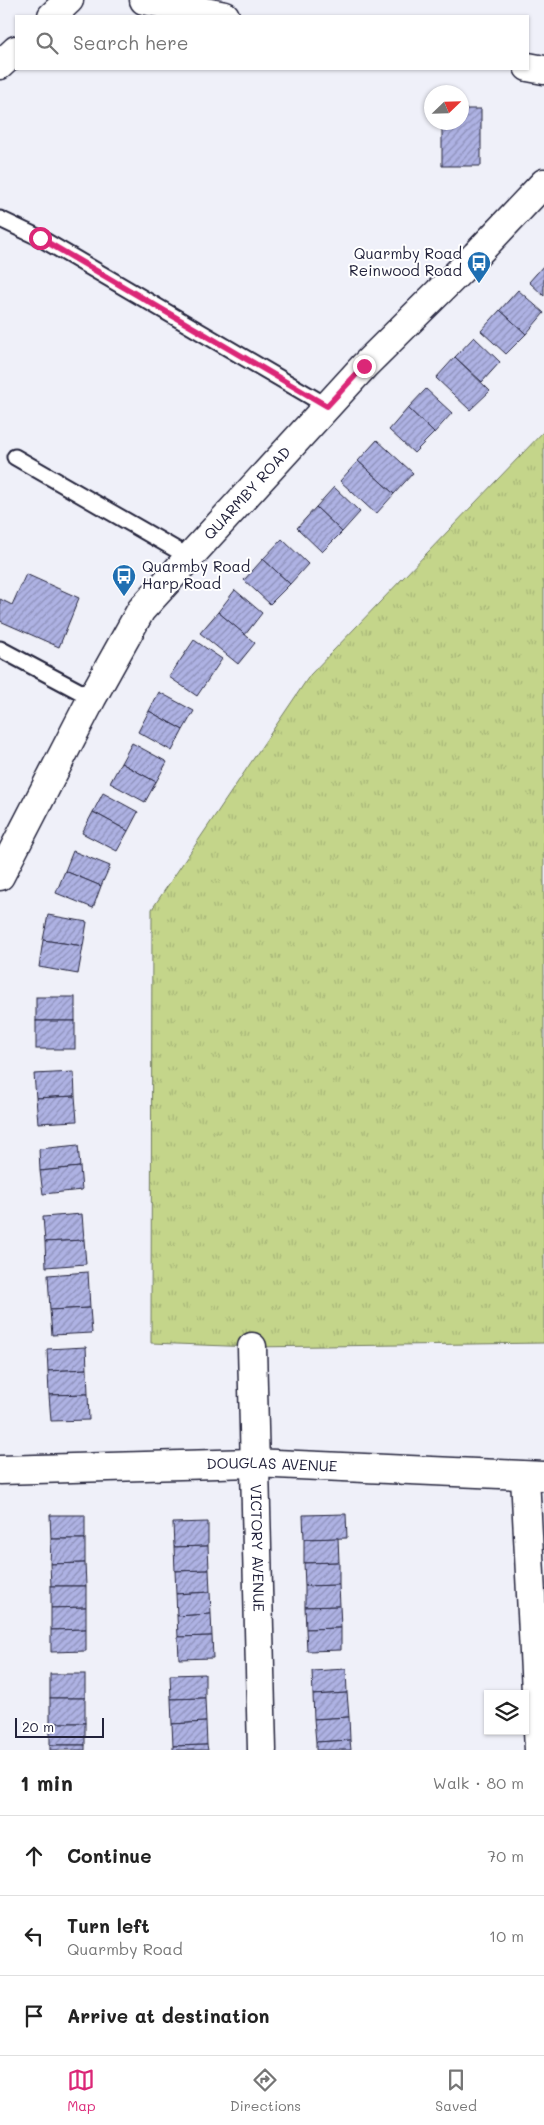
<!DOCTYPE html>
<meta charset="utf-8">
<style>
body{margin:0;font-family:Mali,sans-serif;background:#f2f2f2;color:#222}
.controls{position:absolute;right:15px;bottom:15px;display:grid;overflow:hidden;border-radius:0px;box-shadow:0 1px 4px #0004}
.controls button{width:45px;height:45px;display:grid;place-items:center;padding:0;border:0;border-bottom:1px solid #e0e0e0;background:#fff;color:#222;font:25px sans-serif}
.compass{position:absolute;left:424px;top:85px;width:45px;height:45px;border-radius:50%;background:#fff;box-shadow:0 1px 4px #0004;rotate:67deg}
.scale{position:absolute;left:15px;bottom:12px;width:89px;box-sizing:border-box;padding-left:5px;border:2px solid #22223b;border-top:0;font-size:14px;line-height:18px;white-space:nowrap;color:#22223b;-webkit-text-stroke:4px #fff;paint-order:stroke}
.stop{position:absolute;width:15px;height:15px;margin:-11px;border:4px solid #db2777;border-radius:50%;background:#fff}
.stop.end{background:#db2777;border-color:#fff;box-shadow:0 1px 5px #0008}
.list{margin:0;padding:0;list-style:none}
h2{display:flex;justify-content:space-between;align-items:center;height:65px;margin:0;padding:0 20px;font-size:21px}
h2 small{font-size:16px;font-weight:400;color:#767676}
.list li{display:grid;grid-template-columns:32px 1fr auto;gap:15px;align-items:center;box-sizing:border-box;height:80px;padding:0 20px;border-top:1px solid #e0e0e0}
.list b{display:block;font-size:19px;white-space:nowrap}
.list p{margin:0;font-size:16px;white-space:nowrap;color:#767676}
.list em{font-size:16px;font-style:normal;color:#767676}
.icon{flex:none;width:28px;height:28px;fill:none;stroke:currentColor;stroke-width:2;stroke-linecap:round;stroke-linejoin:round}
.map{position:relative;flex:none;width:544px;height:1750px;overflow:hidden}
.search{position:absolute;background:#fff;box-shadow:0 1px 4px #0004;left:15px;right:15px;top:15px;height:55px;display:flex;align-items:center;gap:12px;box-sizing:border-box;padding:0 18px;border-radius:0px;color:#767676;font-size:19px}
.sheet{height:305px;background:#fff}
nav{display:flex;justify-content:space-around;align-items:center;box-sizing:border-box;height:70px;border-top:1px solid #e0e0e0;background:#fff;font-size:14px;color:#767676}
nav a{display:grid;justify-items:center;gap:2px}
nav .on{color:#db2777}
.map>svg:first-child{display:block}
.park{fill:url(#park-tufts);stroke:#737c62}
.building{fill:url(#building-hatch);stroke:#22223b}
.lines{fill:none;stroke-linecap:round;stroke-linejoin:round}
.lane-casing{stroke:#22223b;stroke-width:19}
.street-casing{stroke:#22223b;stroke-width:31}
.secondary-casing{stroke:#22223b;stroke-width:31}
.lane{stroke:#fff;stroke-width:15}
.street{stroke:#fff;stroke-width:28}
.secondary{stroke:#fff;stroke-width:28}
.route{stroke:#db2777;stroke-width:6}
.labels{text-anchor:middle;stroke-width:4;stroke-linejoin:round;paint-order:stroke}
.poi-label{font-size:15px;fill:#22223b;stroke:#fff;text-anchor:end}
.street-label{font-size:15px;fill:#22223b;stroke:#fff}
</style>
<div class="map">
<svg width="544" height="1750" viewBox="0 0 544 1750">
<defs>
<pattern id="park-tufts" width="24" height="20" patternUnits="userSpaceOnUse" patternTransform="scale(1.25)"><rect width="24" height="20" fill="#c4d58a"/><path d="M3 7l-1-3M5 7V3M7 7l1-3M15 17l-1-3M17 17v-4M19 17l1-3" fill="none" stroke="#a8b778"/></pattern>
<pattern id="building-hatch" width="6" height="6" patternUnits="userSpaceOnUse" patternTransform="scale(1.25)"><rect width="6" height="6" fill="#aeb2e3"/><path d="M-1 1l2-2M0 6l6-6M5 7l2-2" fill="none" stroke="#8d90b9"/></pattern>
</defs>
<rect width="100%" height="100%" fill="#eff0f9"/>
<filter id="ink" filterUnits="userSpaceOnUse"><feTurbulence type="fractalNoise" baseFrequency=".02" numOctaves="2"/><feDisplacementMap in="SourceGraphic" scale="10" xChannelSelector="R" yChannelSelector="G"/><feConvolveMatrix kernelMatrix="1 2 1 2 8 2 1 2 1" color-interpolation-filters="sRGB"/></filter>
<g filter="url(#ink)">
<path class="park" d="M544,431V1343L252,1347L151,1343L152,909L310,675Z"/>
<g class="building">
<path d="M462,109H481V166H442V122H462Z"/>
<path d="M544,265V296L529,282Z"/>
<path d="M518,290L544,313L526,334L500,310Z"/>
<path d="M500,310L526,334L506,354L481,331Z"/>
<path d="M474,337L500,362L482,382L455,357Z"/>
<path d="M455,357L490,391L470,410L436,378Z"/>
<path d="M426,389L452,413L434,433L408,408Z"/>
<path d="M408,408L434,433L414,453L389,430Z"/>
<path d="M377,440L413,473L394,494L358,461Z"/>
<path d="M358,461L394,494L376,514L340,481Z"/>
<path d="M334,487L360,512L342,532L316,507Z"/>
<path d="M316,507L342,532L322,552L297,528Z"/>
<path d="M282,539L308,564L290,584L263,559Z"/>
<path d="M263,559L290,584L270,604L244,580Z"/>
<path d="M26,574L79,598L59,647L0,621V599L12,605Z"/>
<path d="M235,590L262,613L245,635L218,612Z"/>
<path d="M218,612L255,643L238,664L200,633Z"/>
<path d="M194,640L222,659L197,696L169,677Z"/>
<path d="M159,692L194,711L183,730L149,711Z"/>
<path d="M149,711L183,730L172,751L138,732Z"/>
<path d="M132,743L167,762L156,782L121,763Z"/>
<path d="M121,763L156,782L145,802L110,783Z"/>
<path d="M103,793L138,812L128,831L93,812Z"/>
<path d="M93,812L128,831L117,851L82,833Z"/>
<path d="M73,851L110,866L101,886L65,871Z"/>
<path d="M65,871L101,886L93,908L56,893Z"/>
<path d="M48,915L87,922L83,946L43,940Z"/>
<path d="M43,940L83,946L78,974L39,967Z"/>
<rect x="36" y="997" width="39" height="24"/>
<rect x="36" y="1021" width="39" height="28"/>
<path d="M74,1072L75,1096L36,1098L34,1074Z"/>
<path d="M75,1096L77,1121L38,1123L36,1098Z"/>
<path d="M78,1145L80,1167L40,1171L39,1149Z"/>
<path d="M80,1167L82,1190L43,1194L40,1171Z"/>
<path d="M82,1214L84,1240L45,1242L43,1217Z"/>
<path d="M84,1240L86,1264L46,1267L45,1242Z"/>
<path d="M88,1272L90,1308L50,1310L48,1275Z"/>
<path d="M90,1308L92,1333L52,1335L50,1310Z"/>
<path d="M86,1347L87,1369L48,1371L47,1349Z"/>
<path d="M87,1369L88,1394L49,1395L48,1371Z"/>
<path d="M88,1394L89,1420L51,1421L49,1395Z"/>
<path d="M346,1514L347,1538L304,1539L303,1515Z"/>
<path d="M50,1515H85V1539H51Z"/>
<path d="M208,1522V1546L174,1547L173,1523Z"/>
<path d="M338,1538L339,1562L304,1563V1539Z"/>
<path d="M51,1539H85V1563L50,1564Z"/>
<path d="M208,1546L209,1570L175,1571L174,1547Z"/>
<path d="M339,1562V1585L305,1586L304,1563Z"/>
<path d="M85,1563L86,1586H51L50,1564Z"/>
<path d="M209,1570L210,1592L176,1594L175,1571Z"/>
<path d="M339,1585L340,1606L305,1607V1586Z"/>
<path d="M51,1586H86V1607L51,1608Z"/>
<path d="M210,1592L211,1614L177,1616L176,1594Z"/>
<path d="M340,1606L341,1628L306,1629L305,1607Z"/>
<path d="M86,1607V1629L51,1630V1608Z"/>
<path d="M211,1614L212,1636L178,1637L177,1616Z"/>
<path d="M341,1628V1650L307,1651L306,1629Z"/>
<path d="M86,1629V1651L51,1652V1630Z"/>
<path d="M212,1636L213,1658L179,1659L178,1637Z"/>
<path d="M346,1669L347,1693L313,1695L312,1671Z"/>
<rect x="50" y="1674" width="35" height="24"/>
<path d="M205,1674V1698L171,1699L170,1675Z"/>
<path d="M347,1693L349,1717L314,1719L313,1695Z"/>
<rect x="50" y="1698" width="35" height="25"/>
<path d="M205,1698L206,1722L172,1724L171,1699Z"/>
<path d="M349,1717L350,1740L316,1742L314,1719Z"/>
<path d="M206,1722L207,1745L173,1746L172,1724Z"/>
<rect x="50" y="1723" width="35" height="22"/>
<path d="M350,1740L351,1750H316V1742Z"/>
<rect x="50" y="1745" width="35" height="5"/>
<path d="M207,1745L208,1750H173V1746Z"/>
</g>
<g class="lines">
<g class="lane-casing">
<g id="lane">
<path d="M0,219L40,238L327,406"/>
<path d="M15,457L189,557"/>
<path d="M0,649L92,698"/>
</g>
</g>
<g class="street-casing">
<g id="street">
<path d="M144,0L225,16"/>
<path d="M52,16L69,0"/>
<path d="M0,65L16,50"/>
<path d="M528,67L544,70"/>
<path id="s1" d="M252,1347L262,1750"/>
<path id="s2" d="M0,1470L253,1463L544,1476"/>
<path d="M525,1477L539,1750"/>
</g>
</g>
<g class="secondary-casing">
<g id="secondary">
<path id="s3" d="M0,876L92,698L141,610L364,366L476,255L544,183"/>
</g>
</g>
<use href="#lane" class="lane"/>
<use href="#street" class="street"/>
<use href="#secondary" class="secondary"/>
</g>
</g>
<g class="lines" filter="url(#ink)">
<path class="route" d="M40,238L327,406L364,366"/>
</g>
<defs>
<g id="bus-pin" transform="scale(1.25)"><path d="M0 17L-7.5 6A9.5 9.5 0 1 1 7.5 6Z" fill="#1f6fb2" stroke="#fff"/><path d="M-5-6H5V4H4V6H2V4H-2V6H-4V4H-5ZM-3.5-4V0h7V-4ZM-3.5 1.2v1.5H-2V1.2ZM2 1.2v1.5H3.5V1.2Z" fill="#fff"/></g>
</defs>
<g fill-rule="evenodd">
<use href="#bus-pin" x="479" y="263"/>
<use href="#bus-pin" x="124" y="576"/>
</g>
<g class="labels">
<g class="poi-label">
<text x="462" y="259">Quarmby Road<tspan x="462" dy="17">Reinwood Road</tspan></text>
<text x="142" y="572" text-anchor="start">Quarmby Road<tspan x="142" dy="17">Harp Road</tspan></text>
</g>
<g class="street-label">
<text dy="5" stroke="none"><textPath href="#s3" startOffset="459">QUARMBY ROAD</textPath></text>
<text dy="5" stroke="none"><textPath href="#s2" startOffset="272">DOUGLAS AVENUE</textPath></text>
<text dy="5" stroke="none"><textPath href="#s1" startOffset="201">VICTORY AVENUE</textPath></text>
</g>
</g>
</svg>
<div class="controls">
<button><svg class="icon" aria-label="layers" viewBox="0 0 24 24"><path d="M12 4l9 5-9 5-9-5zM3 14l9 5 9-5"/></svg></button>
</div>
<svg class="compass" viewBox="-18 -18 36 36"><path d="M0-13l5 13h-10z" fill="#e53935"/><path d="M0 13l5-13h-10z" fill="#767676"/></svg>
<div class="scale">20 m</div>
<div class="stop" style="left:40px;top:238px"></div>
<div class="stop end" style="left:364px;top:366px"></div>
<div class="search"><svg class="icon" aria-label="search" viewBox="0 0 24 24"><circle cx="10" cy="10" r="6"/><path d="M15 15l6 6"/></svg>Search here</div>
</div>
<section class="sheet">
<h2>1 min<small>Walk · 80 m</small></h2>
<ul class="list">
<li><svg class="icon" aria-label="ahead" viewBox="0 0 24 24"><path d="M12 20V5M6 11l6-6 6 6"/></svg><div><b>Continue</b></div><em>70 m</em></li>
<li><svg class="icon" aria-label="left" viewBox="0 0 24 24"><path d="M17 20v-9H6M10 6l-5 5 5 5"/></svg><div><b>Turn left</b><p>Quarmby Road</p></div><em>10 m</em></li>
<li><svg class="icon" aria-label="arrive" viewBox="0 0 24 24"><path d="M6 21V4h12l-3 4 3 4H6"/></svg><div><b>Arrive at destination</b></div></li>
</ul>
</section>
<nav>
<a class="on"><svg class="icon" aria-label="map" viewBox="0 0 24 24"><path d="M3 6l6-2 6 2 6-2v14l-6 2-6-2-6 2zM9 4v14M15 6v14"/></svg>Map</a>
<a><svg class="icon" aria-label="directions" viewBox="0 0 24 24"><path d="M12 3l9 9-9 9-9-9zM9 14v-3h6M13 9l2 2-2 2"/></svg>Directions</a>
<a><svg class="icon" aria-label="saved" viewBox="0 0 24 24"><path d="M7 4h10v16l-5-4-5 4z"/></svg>Saved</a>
</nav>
